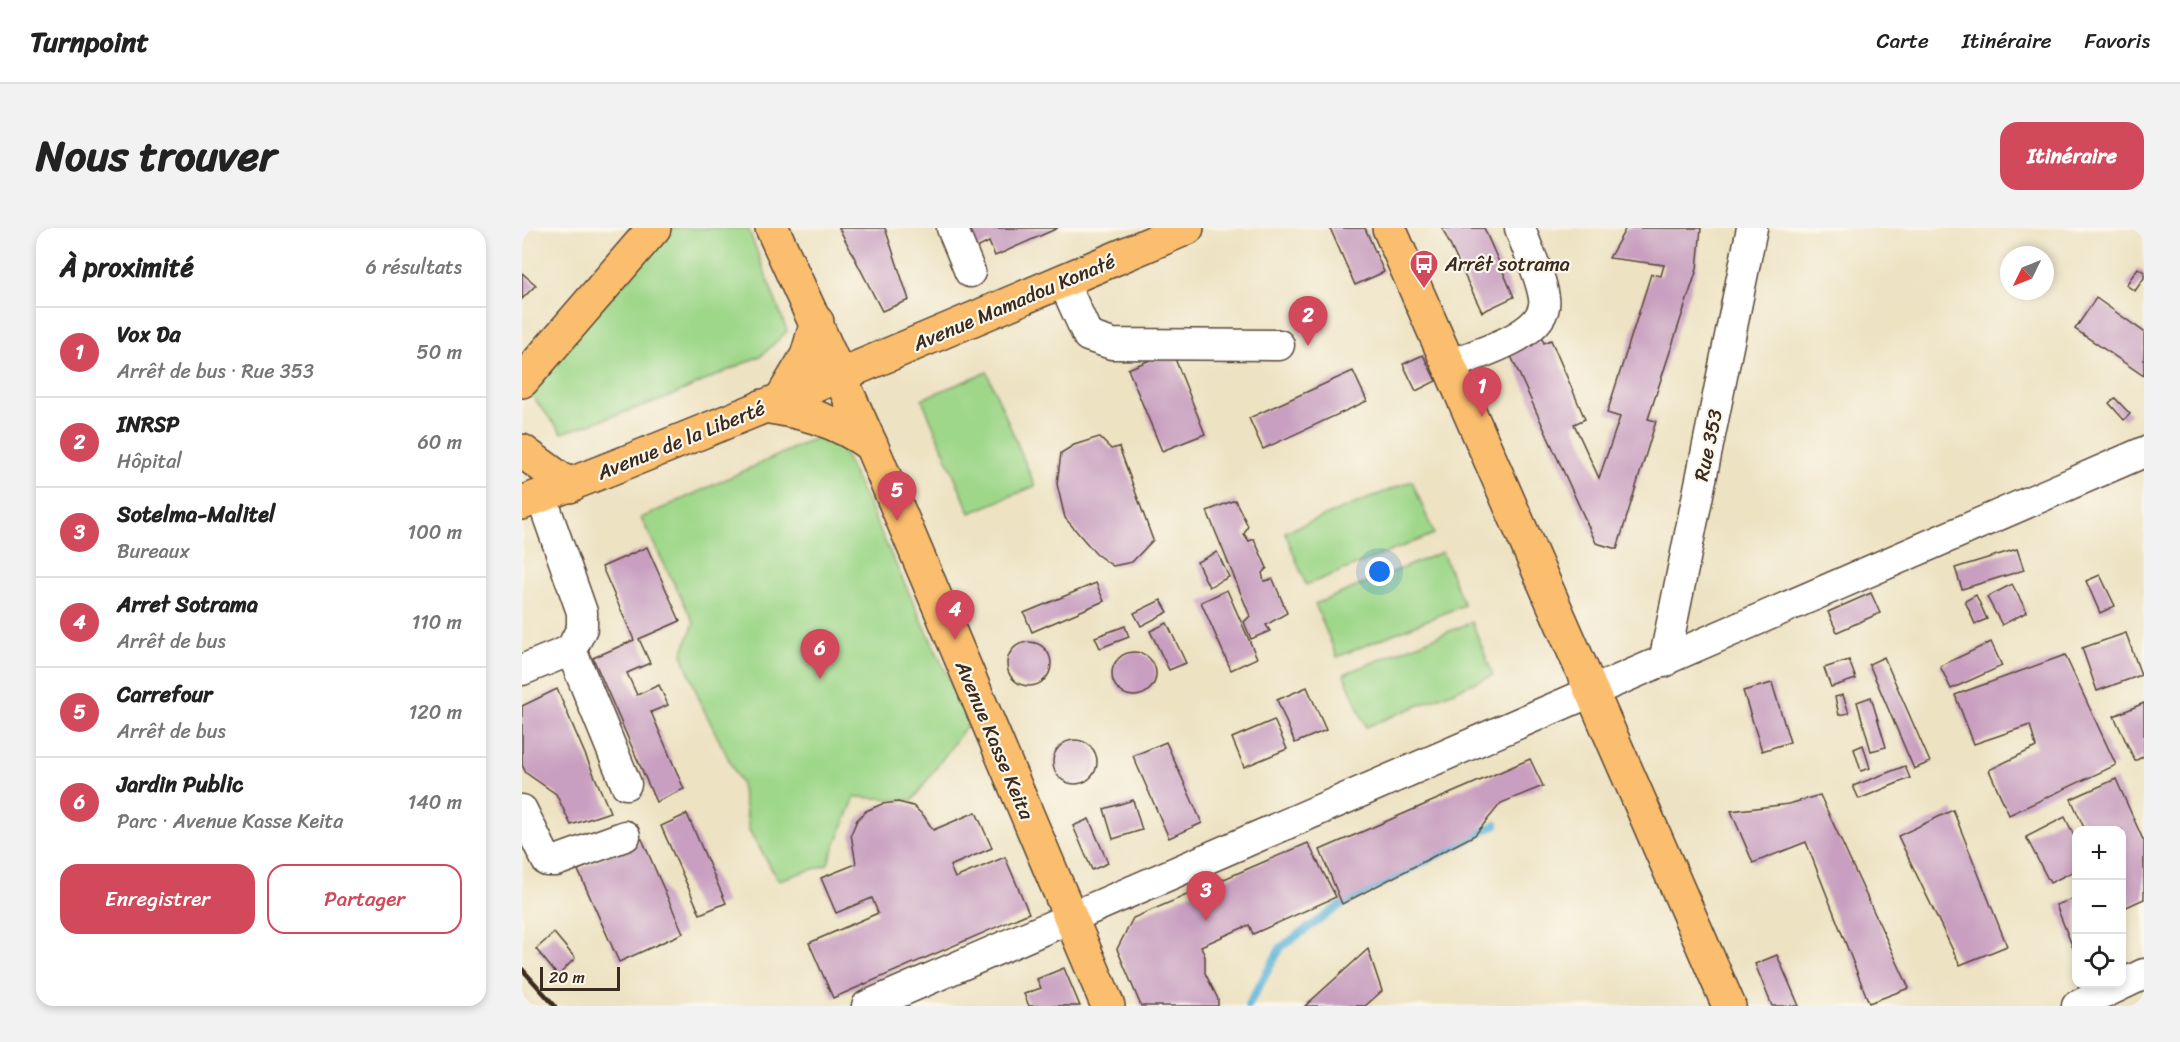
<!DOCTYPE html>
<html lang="fr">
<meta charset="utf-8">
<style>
body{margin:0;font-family:Sriracha,sans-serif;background:#f2f2f2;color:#222}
.controls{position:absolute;right:18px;bottom:18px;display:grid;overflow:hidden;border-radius:12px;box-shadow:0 3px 9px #0003}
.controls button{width:54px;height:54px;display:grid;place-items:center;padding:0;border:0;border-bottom:2px solid #e0e0e0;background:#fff;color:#222;font:30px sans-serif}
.compass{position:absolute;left:1478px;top:18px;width:54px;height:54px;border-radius:50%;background:#fff;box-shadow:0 3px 9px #0003;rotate:227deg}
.scale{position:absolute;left:18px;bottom:15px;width:80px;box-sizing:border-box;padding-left:6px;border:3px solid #3b2a1e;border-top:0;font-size:16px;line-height:21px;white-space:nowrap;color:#3b2a1e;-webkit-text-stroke:4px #fbf7ec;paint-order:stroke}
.you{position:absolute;left:858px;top:344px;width:21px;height:21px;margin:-15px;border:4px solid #fff;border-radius:50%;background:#1a73e8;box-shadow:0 0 0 9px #1a73e833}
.badge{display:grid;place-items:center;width:39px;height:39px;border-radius:50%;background:#d1495b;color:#fff;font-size:20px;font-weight:700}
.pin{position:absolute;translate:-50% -50px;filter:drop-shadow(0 2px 3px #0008)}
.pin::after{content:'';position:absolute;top:32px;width:21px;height:18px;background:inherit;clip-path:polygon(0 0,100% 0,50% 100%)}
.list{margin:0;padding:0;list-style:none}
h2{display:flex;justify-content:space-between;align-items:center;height:78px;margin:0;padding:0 24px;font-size:26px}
h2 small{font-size:20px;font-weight:400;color:#767676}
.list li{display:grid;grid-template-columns:39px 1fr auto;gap:18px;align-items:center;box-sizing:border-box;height:90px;padding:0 24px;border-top:2px solid #e0e0e0}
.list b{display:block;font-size:22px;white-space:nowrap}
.list p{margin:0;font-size:20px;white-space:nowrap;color:#767676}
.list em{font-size:20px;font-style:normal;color:#767676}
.actions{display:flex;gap:12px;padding:18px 24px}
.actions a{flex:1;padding:14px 0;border:2px solid #d1495b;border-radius:18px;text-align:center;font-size:21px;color:#d1495b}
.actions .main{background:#d1495b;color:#fff}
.icon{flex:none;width:33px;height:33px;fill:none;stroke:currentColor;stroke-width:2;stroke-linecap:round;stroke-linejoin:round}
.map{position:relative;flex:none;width:1622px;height:778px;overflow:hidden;border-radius:18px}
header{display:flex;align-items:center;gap:36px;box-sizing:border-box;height:84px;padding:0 30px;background:#fff;border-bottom:2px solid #e0e0e0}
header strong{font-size:28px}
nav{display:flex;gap:33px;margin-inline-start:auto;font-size:21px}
.intro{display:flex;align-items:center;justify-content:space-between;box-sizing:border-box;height:144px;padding:0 36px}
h1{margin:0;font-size:42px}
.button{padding:15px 27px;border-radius:18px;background:#d1495b;color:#fff;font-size:21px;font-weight:700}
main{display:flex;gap:36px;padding:0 36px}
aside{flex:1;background:#fff;border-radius:18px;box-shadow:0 3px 9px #0003}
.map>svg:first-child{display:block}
.green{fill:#9fd78a;stroke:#6d8054;stroke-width:1.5}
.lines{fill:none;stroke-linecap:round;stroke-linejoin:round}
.stream{stroke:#5cb2d9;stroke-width:8}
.building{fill:#c89fc0}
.minor-casing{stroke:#564637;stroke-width:33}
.major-casing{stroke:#564637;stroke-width:36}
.minor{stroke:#fff;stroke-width:30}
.major{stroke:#fbbe6e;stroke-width:33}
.rail{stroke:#3b2a1e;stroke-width:4.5}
.labels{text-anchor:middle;stroke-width:4.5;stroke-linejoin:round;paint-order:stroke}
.poi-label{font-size:20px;fill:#3b2a1e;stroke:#fbf7ec;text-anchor:start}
.street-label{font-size:20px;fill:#3b2a1e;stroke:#fbf7ec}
</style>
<header>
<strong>Turnpoint</strong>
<nav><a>Carte</a><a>Itinéraire</a><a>Favoris</a></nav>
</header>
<div class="intro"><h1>Nous trouver</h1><a class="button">Itinéraire</a></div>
<main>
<aside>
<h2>À proximité<small>6 résultats</small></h2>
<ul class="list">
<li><span class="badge">1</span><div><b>Vox Da</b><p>Arrêt de bus · Rue 353</p></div><em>50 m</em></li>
<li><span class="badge">2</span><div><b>INRSP</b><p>Hôpital</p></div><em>60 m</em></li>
<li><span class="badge">3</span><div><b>Sotelma-Malitel</b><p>Bureaux</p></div><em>100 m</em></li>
<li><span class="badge">4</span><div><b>Arret Sotrama</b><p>Arrêt de bus</p></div><em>110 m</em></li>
<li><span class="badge">5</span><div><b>Carrefour</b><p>Arrêt de bus</p></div><em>120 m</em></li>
<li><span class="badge">6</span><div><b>Jardin Public</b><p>Parc · Avenue Kasse Keita</p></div><em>140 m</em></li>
</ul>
<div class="actions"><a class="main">Enregistrer</a><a>Partager</a></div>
</aside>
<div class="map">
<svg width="1622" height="778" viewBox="0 0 1622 778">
<rect width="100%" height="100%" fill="#fbf7ec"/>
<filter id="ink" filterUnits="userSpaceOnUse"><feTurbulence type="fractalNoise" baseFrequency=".0167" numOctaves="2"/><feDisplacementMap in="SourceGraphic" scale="12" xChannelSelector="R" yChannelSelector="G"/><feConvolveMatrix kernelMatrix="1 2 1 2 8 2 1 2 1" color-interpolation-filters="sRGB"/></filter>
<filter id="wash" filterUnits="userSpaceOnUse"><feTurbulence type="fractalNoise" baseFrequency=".008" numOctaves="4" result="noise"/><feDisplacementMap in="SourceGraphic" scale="24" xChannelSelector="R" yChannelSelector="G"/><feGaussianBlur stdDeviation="1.35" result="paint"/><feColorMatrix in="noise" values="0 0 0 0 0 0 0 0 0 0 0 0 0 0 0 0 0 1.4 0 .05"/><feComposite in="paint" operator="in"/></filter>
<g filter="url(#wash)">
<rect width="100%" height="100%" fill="#ede2c2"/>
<g class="green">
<path d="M147,0H226L265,103L240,127L142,171L40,205L0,156Z"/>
<path d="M465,144L513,258L448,285L400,171Z"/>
<path d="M311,202L447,494L391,572L333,569L305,637L256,652L227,602L219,556L179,476L160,426L172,395L119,290Z"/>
<path d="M890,253L912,306L784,357L763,304Z"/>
<path d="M920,324L942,377L815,429L793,376Z"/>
<path d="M950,394L971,447L844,499L822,446Z"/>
</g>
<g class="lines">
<path class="stream" d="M726,778L759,719L820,676L974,597"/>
</g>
<g id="blocks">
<g class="building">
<path d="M317,0H363L387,72L360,83Z"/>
<path d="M442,0H536L473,28L467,14L451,22Z"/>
<path d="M808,0H843L862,44L833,57Z"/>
<path d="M920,0H962L992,69L960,84Z"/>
<path d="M1104,0H1179L1175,41L1126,191L1134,193L1095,321L1074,315L984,117L1016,101L1022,115L1029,112L1063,191L1052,196L1077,250L1098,189L1085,185L1129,46L1139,48L1142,37L1087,30Z"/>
<path d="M1616,40L1622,44V50L1613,63L1604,57Z"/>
<path d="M0,45L14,57L0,71Z"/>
<path d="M1574,70L1622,104V148L1553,101Z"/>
<path d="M650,123L683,206L640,223L606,141Z"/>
<path d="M901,127L914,153L894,163L881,136Z"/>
<path d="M831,143L845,173L741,221L727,190Z"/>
<path d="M1593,170L1608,186L1602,192L1587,175Z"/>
<path d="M577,209L589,221L597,219L631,312L610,334L591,338L574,326L543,290L535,256L539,225L552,217Z"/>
<path d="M713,272L726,298L722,306L727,313L732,311L745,340L740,345L742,353L751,351L765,385L744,397L748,403L729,411L722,394L728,388L685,283Z"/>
<path d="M125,319L158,393L117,411L128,435L105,445L115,467L137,457L146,477L129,484L162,561L134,574L71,430L112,412L80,339Z"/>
<path d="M1495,321L1502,342L1440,361L1433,340Z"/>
<path d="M695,324L707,349L687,359L675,334Z"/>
<path d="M1578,347L1593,378L1578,385L1564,353Z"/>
<path d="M574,355L582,373L510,404L502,385Z"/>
<path d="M1490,356L1505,384L1480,397L1465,369Z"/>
<path d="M705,362L735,430L709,442L679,374Z"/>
<path d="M1349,365L1358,385L1315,404L1306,384Z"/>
<path d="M1454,367L1465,391L1453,396L1443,373Z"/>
<path d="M639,372L646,384L619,398L612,385Z"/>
<path d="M645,395L664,435L647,442L628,403Z"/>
<path d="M603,398L607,409L578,420L573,409Z"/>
<path d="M1604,405L1619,447L1575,463L1560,420Z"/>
<circle cx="507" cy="436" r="22"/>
<path d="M1469,414L1480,438L1429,461L1418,438Z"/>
<circle cx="612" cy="446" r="22"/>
<path d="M1543,427L1594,537L1487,587L1467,542L1514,519L1508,497L1452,516L1433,467Z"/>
<path d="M1362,429L1408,534L1392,541L1347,436Z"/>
<path d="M1327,432L1334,451L1309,459L1302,440Z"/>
<path d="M1250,455L1268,514L1240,523L1221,463Z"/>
<path d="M785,459L804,502L773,515L755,472Z"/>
<path d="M35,461L88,584L49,597L34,566L4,545L0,537V478Z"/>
<path d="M1321,467L1327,485L1317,487L1313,469Z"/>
<path d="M1349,469L1364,519L1349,523L1335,474Z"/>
<path d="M1622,475V528L1613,533L1592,488Z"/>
<path d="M752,492L765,521L722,539L710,510Z"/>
<circle cx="553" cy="534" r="22"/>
<path d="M644,514L680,595L647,610L611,528Z"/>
<path d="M1341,517L1348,540L1339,543L1332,521Z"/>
<path d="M1008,531L1021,558L979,575L953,607L820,676L798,622Z"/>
<path d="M1383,538L1388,550L1337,571L1331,558Z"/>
<path d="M1594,551L1622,614V671L1600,681V602H1563L1549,571Z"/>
<path d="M1298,567L1387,760L1347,775L1284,614L1231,635L1209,583L1267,576Z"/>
<path d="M611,572L620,602L591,611L582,581Z"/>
<path d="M376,574L391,578L402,588L411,602L454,584L470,620L428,638L433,650L483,629L507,685L311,770L287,715L356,685L350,670L314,685L299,650L334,636L329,606L335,592L344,583L360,576Z"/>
<path d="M1431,582L1485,718L1438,737L1376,608Z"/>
<path d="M165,586L204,675L178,686L139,598Z"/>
<path d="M1543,589L1554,612V642L1528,655L1504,609Z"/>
<path d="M567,591L586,635L570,642L551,598Z"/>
<path d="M120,611L161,705L97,734L56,642Z"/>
<path d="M786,615L814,669L731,706L727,697L679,718L683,729V745L696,771V778H619L595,721L611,690Z"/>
<path d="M1554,670V719L1551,720L1534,677Z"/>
<path d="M32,705L53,730L36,748L14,721Z"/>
<path d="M846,721L860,763L843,778H783Z"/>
<path d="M1255,727L1277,778H1250L1233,736Z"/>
<path d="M542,740L558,778H507L502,766L519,760L515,751Z"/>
</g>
</g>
</g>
<g filter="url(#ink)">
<use href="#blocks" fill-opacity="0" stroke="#564637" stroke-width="1.5"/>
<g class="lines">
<g class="minor-casing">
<g id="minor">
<path d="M430,0L448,44"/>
<path d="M541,53L566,108L590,116L757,117"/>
<path d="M927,137C953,126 1028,107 1022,70C1019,47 1005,22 998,0"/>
<path d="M49,422L104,556"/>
<path d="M1142,434L1230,0"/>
<path d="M0,442L49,422L60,400V384L19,268"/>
<path d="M0,582L25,633H34L103,608"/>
<path d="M345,778L1622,224"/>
<path d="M1555,778L1622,746"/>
</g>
</g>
<g class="major-casing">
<g id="major">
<path d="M250,0L349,217L586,778"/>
<path d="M867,0L1207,778"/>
<path d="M0,153L132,0"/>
<path d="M260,170L285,128L295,94"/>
<path d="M241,178C283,184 315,193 349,217"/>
<path d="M0,223L48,258"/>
<path d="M0,275C224,189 444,94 665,0"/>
</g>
</g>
<use href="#minor" class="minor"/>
<use href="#major" class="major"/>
<path class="rail" d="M0,741L33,778"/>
</g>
</g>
<defs>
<g id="bus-pin" transform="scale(1.5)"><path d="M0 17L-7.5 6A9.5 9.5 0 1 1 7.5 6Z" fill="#d1495b" stroke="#fbf7ec"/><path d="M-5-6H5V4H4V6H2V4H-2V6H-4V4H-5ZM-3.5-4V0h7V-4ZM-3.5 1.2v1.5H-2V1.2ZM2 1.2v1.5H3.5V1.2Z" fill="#fff"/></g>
</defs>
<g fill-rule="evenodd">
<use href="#bus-pin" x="902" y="36"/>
</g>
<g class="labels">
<g class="poi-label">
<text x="923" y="43">Arrêt sotrama</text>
</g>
<g class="street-label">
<text transform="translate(492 74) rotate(-23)" y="7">Avenue Mamadou Konaté</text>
<text transform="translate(159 212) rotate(-22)" y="7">Avenue de la Liberté</text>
<text transform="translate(1186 217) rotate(-78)" y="7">Rue 353</text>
<text transform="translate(473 512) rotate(67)" y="7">Avenue Kasse Keita</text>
</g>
</g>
</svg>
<div class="controls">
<button>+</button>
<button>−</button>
<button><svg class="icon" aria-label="locate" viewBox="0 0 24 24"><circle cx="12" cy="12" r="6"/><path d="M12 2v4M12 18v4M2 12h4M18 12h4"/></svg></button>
</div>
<svg class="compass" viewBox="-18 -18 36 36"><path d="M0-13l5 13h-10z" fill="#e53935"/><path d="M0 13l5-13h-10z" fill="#767676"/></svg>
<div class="scale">20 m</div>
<div class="you"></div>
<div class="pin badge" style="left:960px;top:189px">1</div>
<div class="pin badge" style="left:786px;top:118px">2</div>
<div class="pin badge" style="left:684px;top:693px">3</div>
<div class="pin badge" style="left:433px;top:412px">4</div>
<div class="pin badge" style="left:375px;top:293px">5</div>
<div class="pin badge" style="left:298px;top:451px">6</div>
</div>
</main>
